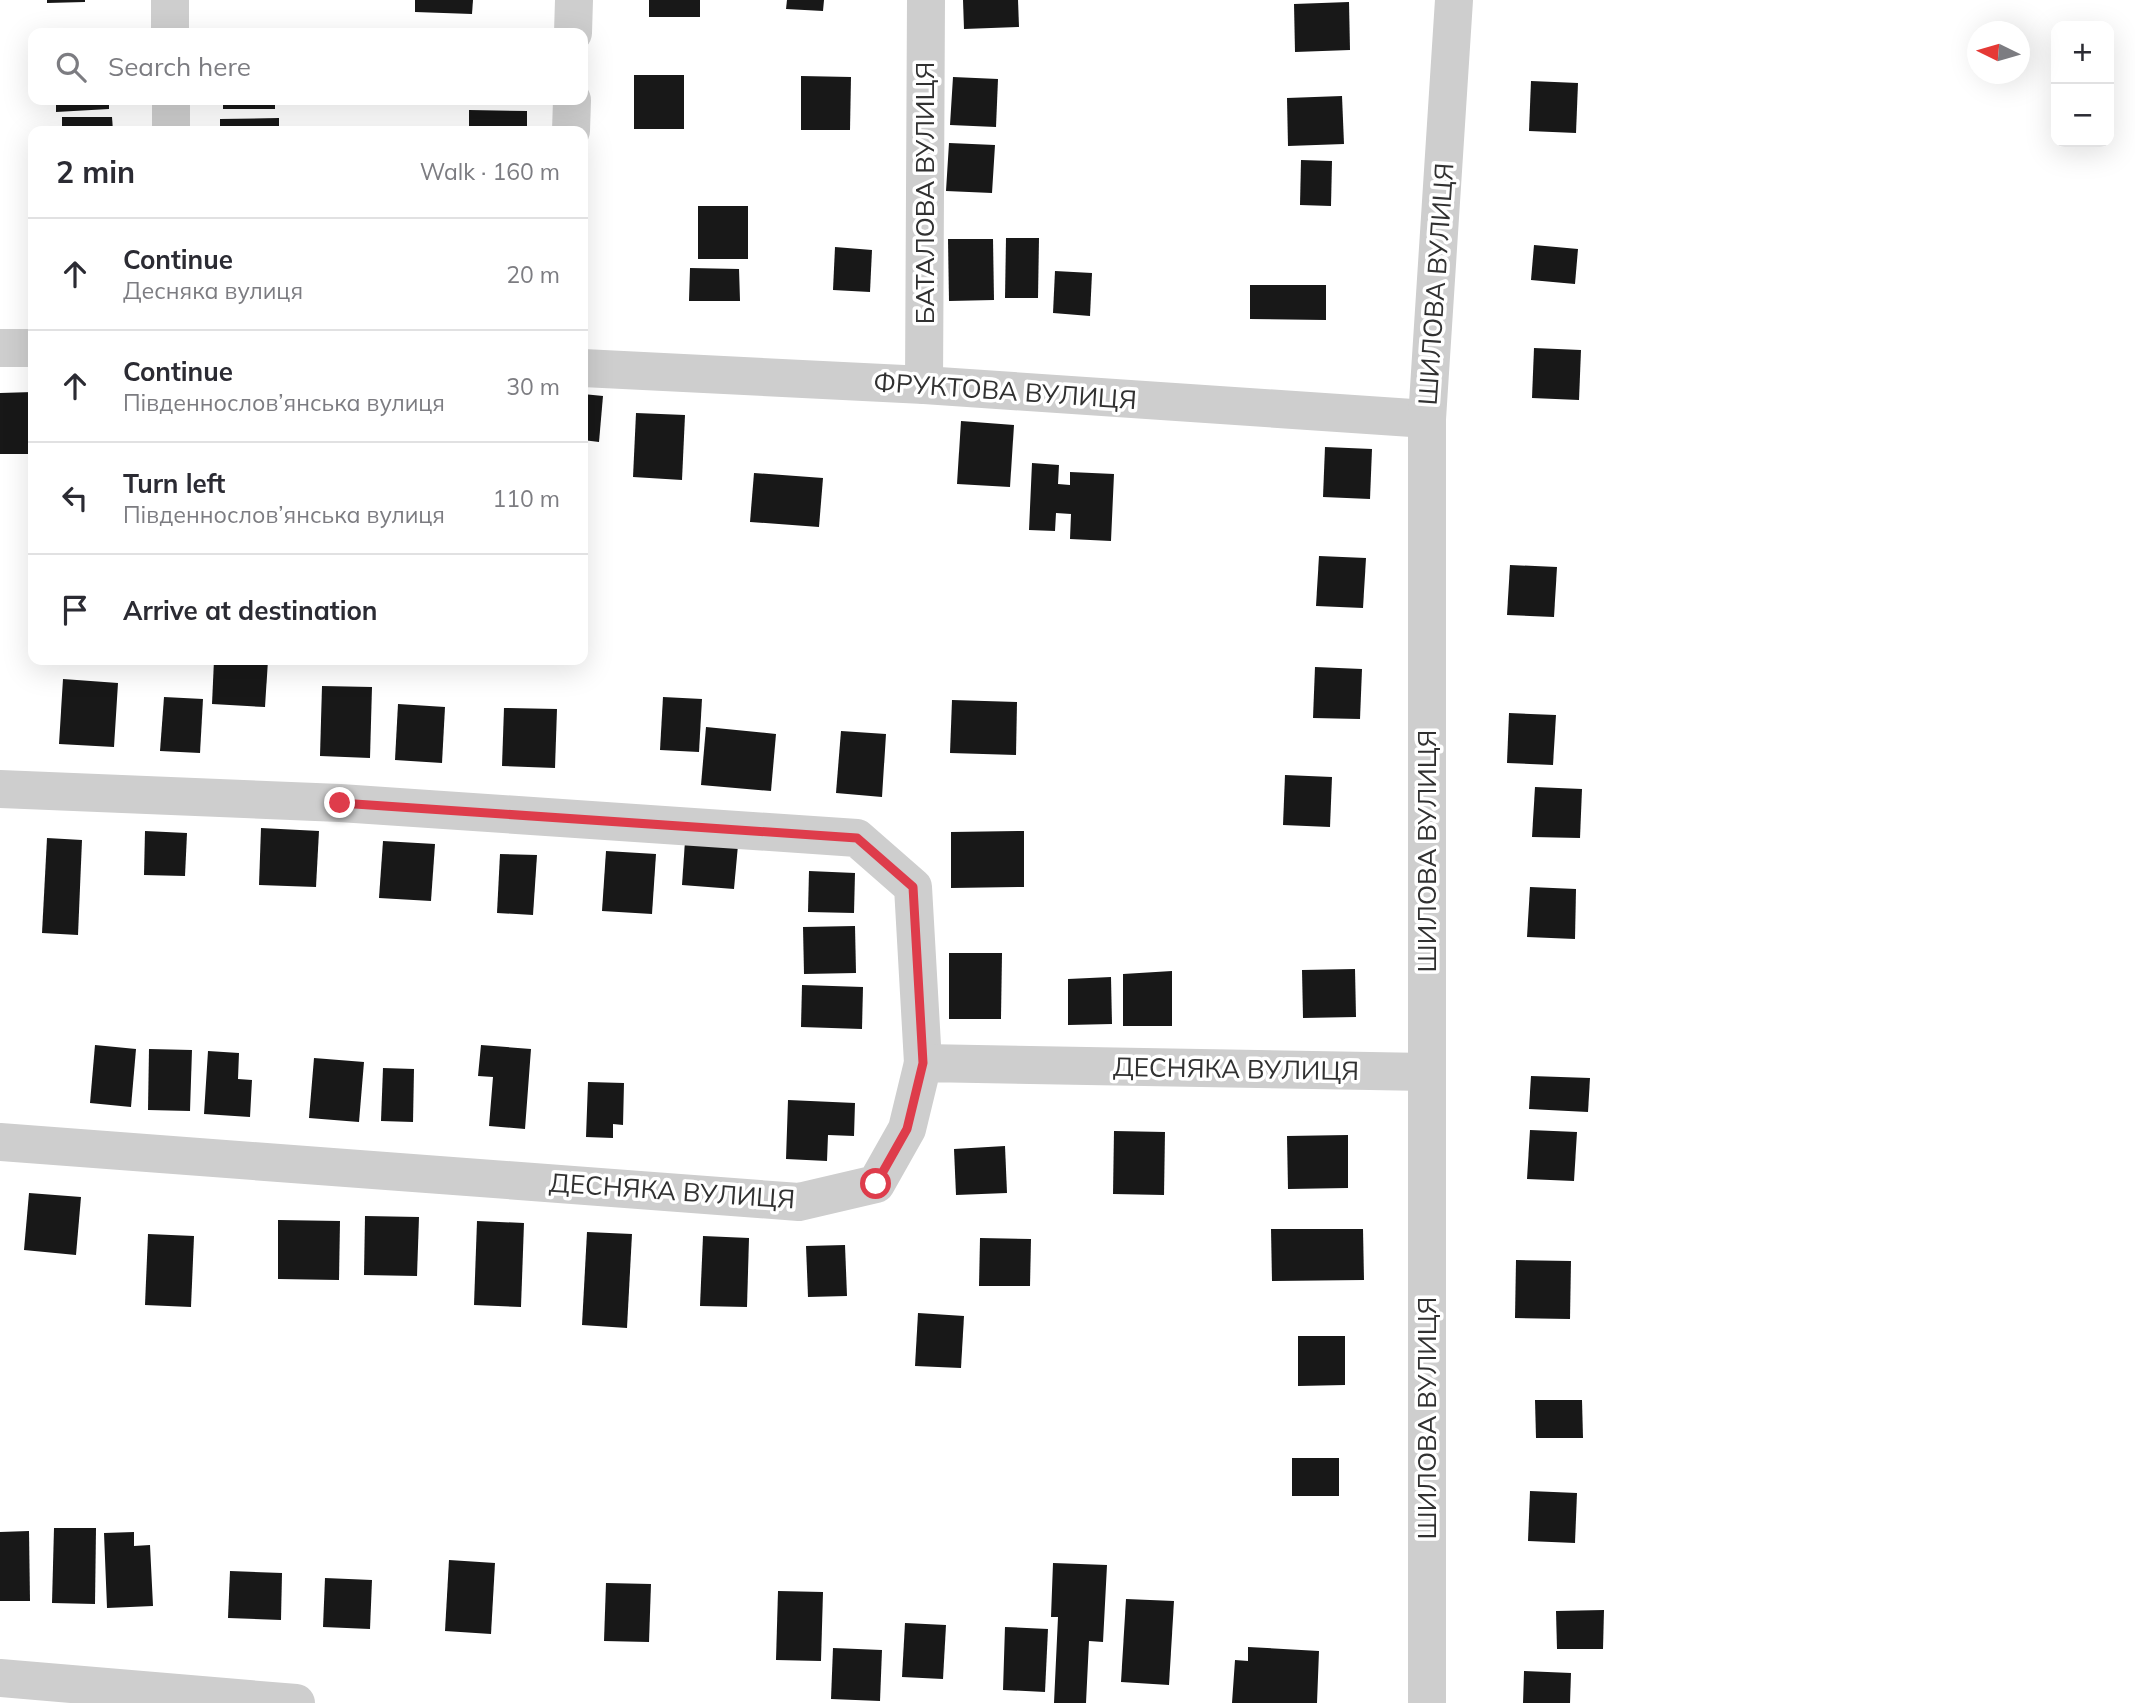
<!DOCTYPE html>
<meta charset="utf-8">
<style>
body{margin:0;font-family:Mulish,sans-serif;background:#f2f2f3;color:#2b2b33}
.controls{position:absolute;right:21px;top:21px;display:grid;overflow:hidden;border-radius:14px;box-shadow:0 7px 28px #0002}
.controls button{width:63px;height:63px;display:grid;place-items:center;padding:0;border:0;border-bottom:2px solid #e1e1e2;background:#fff;color:#2b2b33;font:35px sans-serif}
.compass{position:absolute;left:1967px;top:21px;width:63px;height:63px;border-radius:50%;background:#fff;box-shadow:0 7px 28px #0002;rotate:275deg}
.stop{position:absolute;width:21px;height:21px;margin:-16px;border:5px solid #de3c4b;border-radius:50%;background:#fff}
.stop.end{background:#de3c4b;border-color:#fff;box-shadow:0 2px 7px #0008}
.list{margin:0;padding:0;list-style:none}
h2{display:flex;justify-content:space-between;align-items:center;height:91px;margin:0;padding:0 28px;font-size:30px}
h2 small{font-size:23px;font-weight:400;color:#7c7c81}
.list li{display:grid;grid-template-columns:46px 1fr auto;gap:21px;align-items:center;box-sizing:border-box;height:112px;padding:0 28px;border-top:2px solid #e1e1e2}
.list b{display:block;font-size:26px;white-space:nowrap}
.list p{margin:0;font-size:23px;white-space:nowrap;color:#7c7c81}
.list em{font-size:23px;font-style:normal;color:#7c7c81}
.icon{flex:none;width:38px;height:38px;fill:none;stroke:currentColor;stroke-width:2;stroke-linecap:round;stroke-linejoin:round}
.map{position:relative;flex:none;width:2135px;height:1703px;overflow:hidden}
.search{position:absolute;background:#fff;box-shadow:0 7px 28px #0002;left:28px;top:28px;width:560px;height:77px;display:flex;align-items:center;gap:18px;box-sizing:border-box;padding:0 24px;border-radius:14px;color:#7c7c81;font-size:26px}
.panel{position:absolute;background:#fff;box-shadow:0 7px 28px #0002;left:28px;top:126px;width:560px;height:539px;border-radius:14px}
.map>svg:first-child{display:block}
.building{fill:#181818}
.lines{fill:none;stroke-linecap:round;stroke-linejoin:round}
.minor{stroke:#cecece;stroke-width:38}
.route{stroke:#de3c4b;stroke-width:9}
.labels{text-anchor:middle;stroke-width:7;stroke-linejoin:round;paint-order:stroke}
.street-label{font-size:26px;fill:#313131;stroke:#fff}
</style>
<div class="map">
<svg width="2135" height="1703" viewBox="0 0 2135 1703">
<rect width="100%" height="100%" fill="#fff"/>
<g class="building">
<path d="M47,0H85V2L47,3Z"/>
<path d="M415,0H473L472,14L415,12Z"/>
<rect x="649" y="0" width="51" height="17"/>
<path d="M787,0H824L823,11L786,9Z"/>
<path d="M963,0H1018L1019,27L964,29Z"/>
<path d="M1349,2L1350,50L1295,52L1294,4Z"/>
<rect x="634" y="75" width="50" height="54"/>
<path d="M801,76L851,77L850,130H801Z"/>
<path d="M953,77L998,79L996,127L950,125Z"/>
<path d="M1531,81L1578,83L1576,133L1529,131Z"/>
<path d="M1342,96L1344,144L1288,146L1287,98Z"/>
<path d="M56,100H109V109L56,112Z"/>
<rect x="223" y="100" width="52" height="9"/>
<path d="M469,110L527,111V131H469Z"/>
<path d="M62,117H112L113,131H62Z"/>
<path d="M279,118V131H220V119Z"/>
<path d="M949,143L995,145L992,193L946,191Z"/>
<path d="M1301,160L1332,161L1331,206L1300,205Z"/>
<rect x="698" y="206" width="50" height="53"/>
<path d="M1006,238H1039L1038,298H1005Z"/>
<path d="M948,239H993L994,300L949,301Z"/>
<path d="M1534,245L1578,249L1575,284L1531,280Z"/>
<path d="M835,247L872,250L870,292L833,290Z"/>
<path d="M690,268L739,269L740,301H689Z"/>
<path d="M1055,271L1092,273L1090,316L1053,313Z"/>
<path d="M1250,285H1326V320L1250,319Z"/>
<path d="M1534,348L1581,350L1579,400L1532,398Z"/>
<path d="M33,392V454H0V393Z"/>
<path d="M583,394L603,396L599,442L583,440Z"/>
<path d="M636,413L685,415L682,480L633,477Z"/>
<path d="M961,421L1014,425L1010,487L957,484Z"/>
<path d="M1325,447L1372,449L1370,499L1323,497Z"/>
<path d="M1032,463L1059,465L1058,484L1070,485V472L1114,474L1111,541L1070,539L1071,514L1056,513L1055,531L1029,530Z"/>
<path d="M754,473L823,478L819,527L750,522Z"/>
<path d="M1319,556L1366,558L1363,608L1316,606Z"/>
<path d="M1510,565L1557,567L1554,617L1507,615Z"/>
<path d="M214,660H268L265,707L212,704Z"/>
<path d="M1315,667L1362,669L1360,719L1313,718Z"/>
<path d="M63,679L118,683L114,747L59,744Z"/>
<path d="M322,686L372,687L370,758L320,756Z"/>
<path d="M164,697L203,699L200,753L160,751Z"/>
<path d="M663,697L702,699L699,752L660,750Z"/>
<path d="M952,700L1017,702L1016,755L950,753Z"/>
<path d="M398,704L445,707L442,763L395,760Z"/>
<path d="M504,708L557,709L555,768L502,766Z"/>
<path d="M1509,713L1556,715L1553,765L1507,763Z"/>
<path d="M706,727L776,734L771,791L701,785Z"/>
<path d="M841,731L886,734L882,797L836,793Z"/>
<path d="M1285,775L1332,777L1330,827L1283,825Z"/>
<path d="M1535,787L1582,789L1580,838L1532,837Z"/>
<path d="M261,828L319,831L316,887L259,885Z"/>
<path d="M145,831L187,833L185,876L144,875Z"/>
<path d="M1024,831V887L951,888V832Z"/>
<path d="M47,838L82,840L78,935L42,933Z"/>
<path d="M383,841L435,844L431,901L379,898Z"/>
<path d="M685,841L738,845L734,889L682,885Z"/>
<path d="M606,851L656,854L652,914L602,911Z"/>
<path d="M500,854L537,855L533,915L497,913Z"/>
<path d="M809,871L855,873L854,913L808,912Z"/>
<path d="M1530,887L1576,889L1575,939L1527,937Z"/>
<path d="M855,926L856,973L804,974L803,927Z"/>
<path d="M949,953H1002L1001,1019H949Z"/>
<path d="M1355,969L1356,1017L1303,1018L1302,970Z"/>
<path d="M1172,971V1026H1123V974Z"/>
<path d="M1111,977L1112,1024L1068,1025V979Z"/>
<path d="M802,985L863,987L862,1029L801,1027Z"/>
<path d="M95,1045L136,1049L131,1107L90,1103Z"/>
<path d="M481,1045L531,1049L525,1129L489,1126L493,1077L478,1076Z"/>
<path d="M149,1049L192,1050L190,1111L148,1110Z"/>
<path d="M208,1051L239,1053L238,1079L252,1080L250,1117L204,1114Z"/>
<path d="M314,1058L364,1062L359,1122L309,1118Z"/>
<path d="M383,1068L414,1069L413,1122L381,1121Z"/>
<path d="M1531,1076L1590,1078L1588,1112L1529,1109Z"/>
<path d="M588,1082L624,1083L623,1125L613,1124V1138L586,1137Z"/>
<path d="M788,1100L855,1103L854,1136L828,1135L827,1161L786,1159Z"/>
<path d="M1530,1130L1577,1132L1574,1181L1527,1179Z"/>
<path d="M1114,1131L1165,1132L1164,1195L1113,1194Z"/>
<path d="M1348,1135V1188L1288,1189L1287,1136Z"/>
<path d="M1005,1146L1007,1193L956,1195L954,1149Z"/>
<path d="M29,1193L81,1197L76,1255L24,1250Z"/>
<path d="M365,1216L419,1217L417,1276L364,1275Z"/>
<path d="M278,1220L340,1221L339,1280L278,1279Z"/>
<path d="M477,1221L524,1223L521,1307L474,1305Z"/>
<path d="M1271,1229H1363L1364,1280L1272,1281Z"/>
<path d="M587,1232L632,1234L627,1328L582,1325Z"/>
<path d="M148,1234L194,1236L191,1307L145,1305Z"/>
<path d="M703,1236L749,1238L747,1307L700,1306Z"/>
<path d="M980,1238L1031,1239L1030,1286H979Z"/>
<path d="M845,1245L847,1296L808,1297L806,1246Z"/>
<path d="M1516,1260L1571,1261L1570,1319L1515,1318Z"/>
<path d="M918,1313L964,1316L961,1368L915,1366Z"/>
<path d="M1298,1336H1345V1385L1298,1386Z"/>
<path d="M1535,1400H1582L1583,1438H1536Z"/>
<rect x="1292" y="1458" width="47" height="38"/>
<path d="M1530,1491L1577,1493L1575,1543L1528,1541Z"/>
<path d="M54,1528H96L95,1604L52,1603Z"/>
<path d="M29,1531L30,1601H0V1532Z"/>
<path d="M134,1532V1546L150,1545L153,1606L107,1608L104,1533Z"/>
<path d="M449,1560L495,1563L491,1634L445,1631Z"/>
<path d="M1053,1563L1107,1565L1103,1642L1089,1641L1086,1703H1054L1058,1617H1051Z"/>
<path d="M230,1571L282,1573L281,1620L228,1618Z"/>
<path d="M325,1578L372,1580L370,1629L323,1627Z"/>
<path d="M606,1583L651,1584L649,1642L604,1641Z"/>
<path d="M778,1591L823,1592L821,1661L776,1660Z"/>
<path d="M1126,1599L1174,1601L1169,1685L1121,1682Z"/>
<path d="M1604,1610L1603,1649H1557L1556,1611Z"/>
<path d="M905,1623L946,1625L943,1679L902,1677Z"/>
<path d="M1005,1627L1048,1629L1045,1692L1003,1690Z"/>
<path d="M1248,1647L1319,1651L1317,1703H1232L1235,1660L1248,1661Z"/>
<path d="M833,1648L882,1650L880,1701L831,1699Z"/>
<path d="M1524,1671L1571,1673L1570,1703H1523Z"/>
</g>
<g class="lines">
<g class="minor">
<path d="M170,0V33"/>
<path d="M573,33L574,0"/>
<path d="M171,100V131"/>
<path d="M571,131L572,100"/>
<path d="M0,348H33"/>
<path d="M583,368L924,385L1427,419"/>
<path d="M924,385L926,0"/>
<path d="M0,789L340,803L857,838L913,887L923,1063"/>
<path d="M0,1142L799,1202L876,1184L907,1129L923,1063L1427,1072"/>
<path d="M0,1678L296,1703"/>
<path d="M1427,1703V419L1454,0"/>
</g>
</g>
<g class="lines">
<path class="route" d="M340,803L857,838L913,887L923,1063L907,1129L876,1184"/>
</g>
<g class="labels">
<g class="street-label">
<text transform="translate(925 193) rotate(-90)" y="9">БАТАЛОВА ВУЛИЦЯ</text>
<text transform="translate(1436 284) rotate(-86)" y="9">ШИЛОВА ВУЛИЦЯ</text>
<text transform="translate(1005 391) rotate(4)" y="9">ФРУКТОВА ВУЛИЦЯ</text>
<text transform="translate(1427 851) rotate(-90)" y="9">ШИЛОВА ВУЛИЦЯ</text>
<text transform="translate(1236 1069) rotate(1)" y="9">ДЕСНЯКА ВУЛИЦЯ</text>
<text transform="translate(672 1191) rotate(4)" y="9">ДЕСНЯКА ВУЛИЦЯ</text>
<text transform="translate(1427 1418) rotate(-90)" y="9">ШИЛОВА ВУЛИЦЯ</text>
</g>
</g>
</svg>
<div class="controls">
<button>+</button>
<button>−</button>
</div>
<svg class="compass" viewBox="-18 -18 36 36"><path d="M0-13l5 13h-10z" fill="#e53935"/><path d="M0 13l5-13h-10z" fill="#7c7c81"/></svg>
<div class="stop" style="left:876px;top:1184px"></div>
<div class="stop end" style="left:340px;top:803px"></div>
<div class="search"><svg class="icon" aria-label="search" viewBox="0 0 24 24"><circle cx="10" cy="10" r="6"/><path d="M15 15l6 6"/></svg>Search here</div>
<section class="panel">
<h2>2 min<small>Walk · 160 m</small></h2>
<ul class="list">
<li><svg class="icon" aria-label="ahead" viewBox="0 0 24 24"><path d="M12 20V5M6 11l6-6 6 6"/></svg><div><b>Continue</b><p>Десняка вулиця</p></div><em>20 m</em></li>
<li><svg class="icon" aria-label="ahead" viewBox="0 0 24 24"><path d="M12 20V5M6 11l6-6 6 6"/></svg><div><b>Continue</b><p>Південнослов’янська вулиця</p></div><em>30 m</em></li>
<li><svg class="icon" aria-label="left" viewBox="0 0 24 24"><path d="M17 20v-9H6M10 6l-5 5 5 5"/></svg><div><b>Turn left</b><p>Південнослов’янська вулиця</p></div><em>110 m</em></li>
<li><svg class="icon" aria-label="arrive" viewBox="0 0 24 24"><path d="M6 21V4h12l-3 4 3 4H6"/></svg><div><b>Arrive at destination</b></div></li>
</ul>
</section>
</div>
